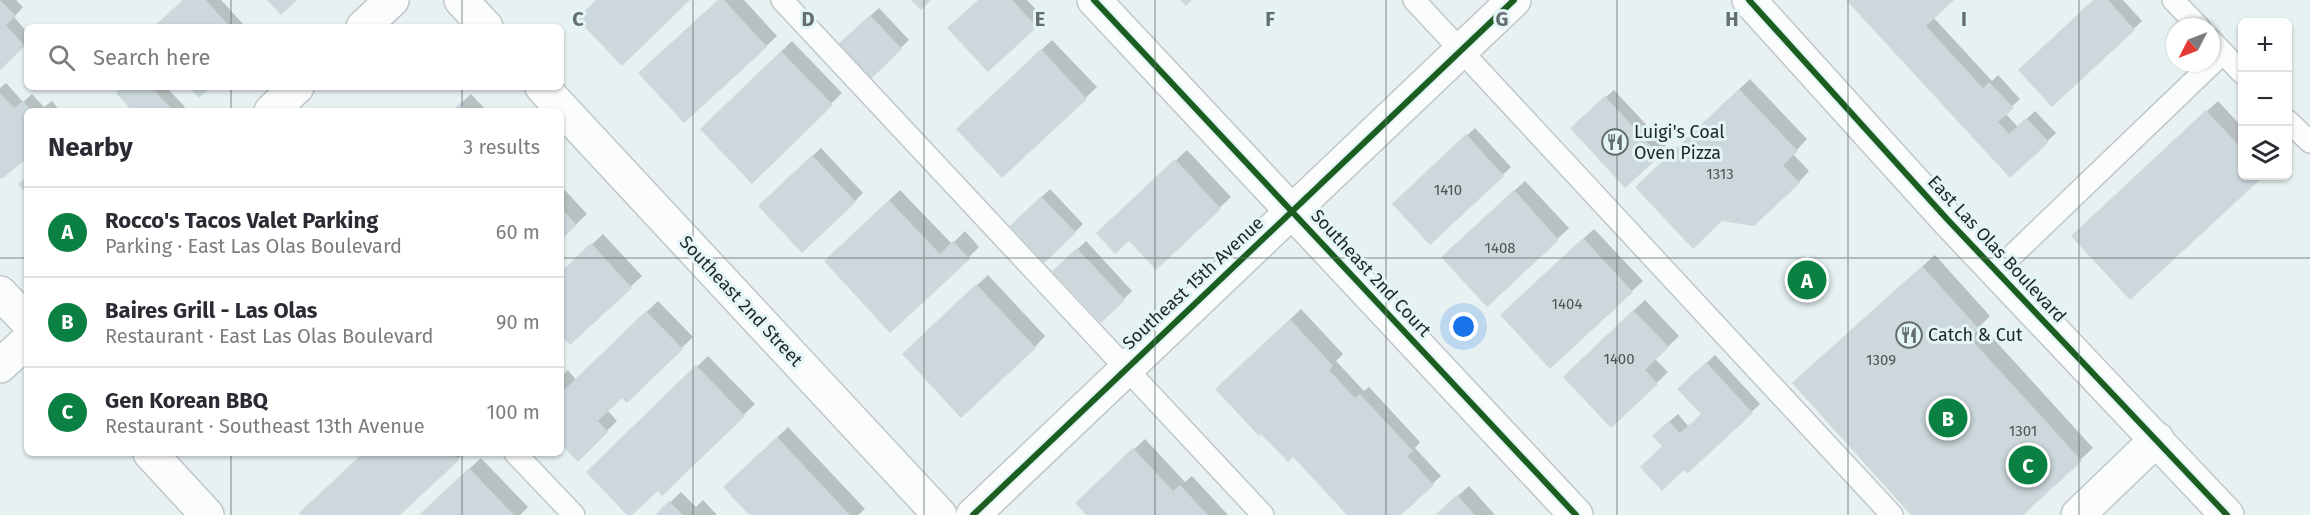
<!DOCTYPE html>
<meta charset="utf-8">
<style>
body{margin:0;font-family:"Fira Sans",sans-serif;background:#f2f2f3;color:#2b2b33}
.controls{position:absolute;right:18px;top:18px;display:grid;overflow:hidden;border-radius:9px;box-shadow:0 2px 4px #0004}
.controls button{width:54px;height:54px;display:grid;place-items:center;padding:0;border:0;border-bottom:2px solid #e1e1e2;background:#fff;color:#2b2b33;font:30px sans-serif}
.compass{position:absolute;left:2166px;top:18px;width:54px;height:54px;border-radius:50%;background:#fff;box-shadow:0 2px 4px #0004;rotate:228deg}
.you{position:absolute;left:1464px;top:327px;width:21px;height:21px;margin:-15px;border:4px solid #fff;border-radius:50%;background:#1a73e8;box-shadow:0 0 0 9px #1a73e833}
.badge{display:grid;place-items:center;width:39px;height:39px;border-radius:50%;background:#0b8043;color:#fff;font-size:20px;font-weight:700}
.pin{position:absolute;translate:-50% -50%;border:3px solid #fff;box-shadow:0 2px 6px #0006}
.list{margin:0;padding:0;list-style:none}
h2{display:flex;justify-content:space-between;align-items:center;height:78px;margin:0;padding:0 24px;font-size:26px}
h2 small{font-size:20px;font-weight:400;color:#7c7c81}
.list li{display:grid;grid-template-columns:39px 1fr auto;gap:18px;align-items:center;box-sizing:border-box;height:90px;padding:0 24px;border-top:2px solid #e1e1e2}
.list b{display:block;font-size:22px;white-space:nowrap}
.list p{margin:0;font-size:20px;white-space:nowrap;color:#7c7c81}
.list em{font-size:20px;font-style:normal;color:#7c7c81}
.icon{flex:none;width:33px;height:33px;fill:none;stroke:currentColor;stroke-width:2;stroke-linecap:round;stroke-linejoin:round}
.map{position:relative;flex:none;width:2310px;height:515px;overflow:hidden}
.search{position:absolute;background:#fff;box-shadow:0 2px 4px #0004;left:24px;top:24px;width:540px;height:66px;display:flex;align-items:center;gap:15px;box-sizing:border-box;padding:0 21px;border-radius:9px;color:#7c7c81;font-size:22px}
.panel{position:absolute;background:#fff;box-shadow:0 2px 4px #0004;left:24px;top:108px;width:540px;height:348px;border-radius:9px}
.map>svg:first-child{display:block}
.shadow{fill:#0003}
.building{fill:#ccd8dc}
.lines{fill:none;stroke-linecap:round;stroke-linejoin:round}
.lane-casing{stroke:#bfc7c8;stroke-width:24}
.street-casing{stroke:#bfc7c8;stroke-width:36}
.primary-casing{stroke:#bfc7c8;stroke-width:36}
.lane{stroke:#fbfdfd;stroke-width:21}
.street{stroke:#fbfdfd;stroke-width:33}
.primary{stroke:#fbfdfd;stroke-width:33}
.cycleway-casing{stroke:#e3f5f6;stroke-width:10}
.cycleway{stroke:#1b5e20;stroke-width:6}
.grid{fill:none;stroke:#656d6d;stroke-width:1.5;stroke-opacity:0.55}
.labels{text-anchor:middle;stroke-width:6;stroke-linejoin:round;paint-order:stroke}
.number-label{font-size:15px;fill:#4b5454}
.poi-label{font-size:18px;fill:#1f2626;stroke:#e3f5f6;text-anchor:start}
.street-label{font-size:18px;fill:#1f2626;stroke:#e3f5f6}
.grid-label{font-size:20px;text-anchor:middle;font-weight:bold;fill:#656d6d;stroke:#e3f5f6;stroke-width:6;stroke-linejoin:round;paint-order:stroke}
</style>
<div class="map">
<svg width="2310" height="515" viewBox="0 0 2310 515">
<rect width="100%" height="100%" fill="#e7f1f2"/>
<g class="shadow">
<path d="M0,0H16L23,7L14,17L27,32V42L0,68Z"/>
<path d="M184,0H221L244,25L155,27Z"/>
<path d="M719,0H744L777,36L685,121Z"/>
<path d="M979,0H1027L1044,18L1036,26Z"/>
<path d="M1848,0H1952L1933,17L1992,81L1998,75L2020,99L2005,113L2018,127L2035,111L2056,133L2010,176Z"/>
<path d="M2094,0H2123L2142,21L2052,105Z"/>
<path d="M879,8L909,40L869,78L846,38Z"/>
<path d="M1052,40L1097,87L1002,176L969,118Z"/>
<path d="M792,41L842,93L752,182L702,129Z"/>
<path d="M1750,79L1807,139L1793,154L1809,171L1799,182L1647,176Z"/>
<path d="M6,83L23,102L32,94L44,107L52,101L60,111H27V156L0,175V88Z"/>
<path d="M124,87H166L185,107L181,111H129L131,107Z"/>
<path d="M1614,90L1667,147L1659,155L1580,120Z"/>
<path d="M471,94L487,111H453Z"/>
<path d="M2218,101L2242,127V176H2262L2130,298L2084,226Z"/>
<path d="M1475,128L1511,167L1430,243L1402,196Z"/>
<path d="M821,148L863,193L855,201L761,206Z"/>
<path d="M1187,150L1231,197L1156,268L1129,239L1109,222Z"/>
<path d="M1525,181L1569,228L1487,305L1454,246Z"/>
<path d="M561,186L587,214L561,238Z"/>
<path d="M1050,189L1083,224L1075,232L1012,226Z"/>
<path d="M900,190L952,244L965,231L979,247L968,258L836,251Z"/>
<path d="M1594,229L1643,281L1632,291L1513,304Z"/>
<path d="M603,234L642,276L571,343L564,336L561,339V273Z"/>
<path d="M1086,241L1132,291L1101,321L1055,271Z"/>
<path d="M1935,255L1990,316L1981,325L2093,448L2021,515H1913L1806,371Z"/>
<path d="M988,275L1045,336L1035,347L914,344Z"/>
<path d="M1645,300L1679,336L1655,359L1668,372L1612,426L1575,366Z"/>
<path d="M658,301L693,337L627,401L622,396L607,410L617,421L578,459L561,442V377L568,370L576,380Z"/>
<path d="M1301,309L1343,354L1336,361L1364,391L1369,387L1420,442L1415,448L1441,476L1399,515H1347L1228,378Z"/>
<path d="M1715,355L1760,404L1687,472L1664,446L1662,428L1678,414L1689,427L1703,414L1687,381Z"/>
<path d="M708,356L755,404L662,494L658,489L629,515L588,472Z"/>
<path d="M788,427L865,509L858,515H751L736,477Z"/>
<path d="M1145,439L1185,482L1192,476L1228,515H1088L1077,503Z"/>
<path d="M364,453H464L398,515H302Z"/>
<path d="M481,458L528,507L520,515H420Z"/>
<path d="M1469,486L1495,515H1436Z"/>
<path d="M681,492L696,507L703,500L717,515H657Z"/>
</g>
<g class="building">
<path d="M0,0L16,16L6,25L25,46L0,70Z"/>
<path d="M183,0H206L230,27H153Z"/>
<path d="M267,0H297L281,15Z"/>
<path d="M596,0H690L622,66L577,19Z"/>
<path d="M718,0H724L767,47L684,123L638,73Z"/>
<path d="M911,0H931L921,10Z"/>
<path d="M978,0H1012L1037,27L988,72L947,28Z"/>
<path d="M1180,0H1192L1186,6Z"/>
<path d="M1846,0H1954L1926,26L1983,88L1989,82L2014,108L1998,122L2009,134L2026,118L2049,142L2010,178Z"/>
<path d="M2093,0H2108L2135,30L2052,107L2018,70Z"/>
<path d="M870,15L902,49L869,81L836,46Z"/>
<path d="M1041,49L1087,99L1002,178L956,129Z"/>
<path d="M781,51L833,105L752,184L700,129Z"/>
<path d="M122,87H151L174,111H127L129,107L116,93Z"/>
<path d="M189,87H211L199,98Z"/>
<path d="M1739,89L1798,151L1783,165L1800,183L1754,226L1722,221L1693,249L1635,187Z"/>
<path d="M0,93L14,108L23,101L32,111H27V158L2,179L0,177Z"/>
<path d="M1605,96L1660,156L1625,188L1570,128Z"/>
<path d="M460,103L467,111H451Z"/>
<path d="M2206,110L2242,149V176H2264L2130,300L2071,236Z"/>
<path d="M1466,134L1504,176L1430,245L1392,204Z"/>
<path d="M812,155L856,202L802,253L758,206Z"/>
<path d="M1175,159L1221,209L1156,270L1129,241L1115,254L1096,233Z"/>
<path d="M27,176V195L18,184Z"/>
<path d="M1514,190L1559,240L1487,307L1441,257Z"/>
<path d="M1041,196L1076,233L1044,263L1010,226Z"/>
<path d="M889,200L940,254L953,241L970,259L890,333L824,261Z"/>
<path d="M561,208L577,225L561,240Z"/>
<path d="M1583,238L1633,292L1550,369L1500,315Z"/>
<path d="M591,243L632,288L570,345L564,338L561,341V272Z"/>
<path d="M1077,248L1125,300L1101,323L1052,271Z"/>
<path d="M1922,266L1979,329L1970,338L2082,461L2023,515H1911L1792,383Z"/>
<path d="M976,284L1036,348L961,418L902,354Z"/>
<path d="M1633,310L1669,347L1645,370L1658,384L1611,428L1563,377Z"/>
<path d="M646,311L683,349L627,403L622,398L598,421L608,432L578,462L561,444V385L565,389Z"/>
<path d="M1290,319L1333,366L1329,370L1355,398L1360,394L1413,451L1407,456L1434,485L1401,515H1347L1293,457L1288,462L1261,434L1259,436L1215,389Z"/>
<path d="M1706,362L1753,413L1687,474L1684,470L1662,491L1640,467L1662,446L1652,436L1669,421L1680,433L1701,414L1677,389Z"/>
<path d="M696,365L745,416L662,496L658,491L632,515H627L586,472Z"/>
<path d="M777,437L850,515H749L723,487Z"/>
<path d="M1133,448L1173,491L1180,485L1208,515H1086L1075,503Z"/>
<path d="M363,453H453L459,460L400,515H300L299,513Z"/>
<path d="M469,468L514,515H419Z"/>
<path d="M1457,495L1475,515H1435Z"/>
<path d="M669,501L683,515H655Z"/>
</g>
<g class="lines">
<g class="lane-casing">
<g id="lane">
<path d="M782,0L1263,515"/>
<path d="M1414,0L1892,515"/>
<path d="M2173,0L2199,27"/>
<path d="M2211,40L2242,73"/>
<path d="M2288,121L2310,142"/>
<path d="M1996,271L2223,53"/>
<path d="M515,453L574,515"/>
</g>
</g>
<g class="street-casing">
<g id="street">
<path d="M461,0L486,27"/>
<path d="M1094,0L1576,515"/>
<path d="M363,27L392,0"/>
<path d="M542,87L940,515"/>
<path d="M271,111L297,87"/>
<path d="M0,293L27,321"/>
<path d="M0,366L27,341"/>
<path d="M150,453L207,515"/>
<path d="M973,515L1514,0"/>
<path d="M2078,515L2157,439"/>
</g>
</g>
<g class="primary-casing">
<path id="primary" d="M1749,0L1947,219L2227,515"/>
</g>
<use href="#lane" class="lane"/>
<use href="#street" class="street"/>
<use href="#primary" class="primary"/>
<g class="cycleway-casing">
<g id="cycleway">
<path d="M1094,0L1576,515"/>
<path d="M1749,0L1947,219L2227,515"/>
<path d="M973,515L1514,0"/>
</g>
</g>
<use href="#cycleway" class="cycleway"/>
</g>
<path class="grid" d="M231,0V27M462,0V27M693,0V515M924,0V515M1155,0V515M1386,0V515M1617,0V515M1848,0V515M2079,0V515M231,87V111M462,87V111M0,258H27M561,258H2310M231,453V515M462,453V515"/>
<defs>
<g id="restaurant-ring" transform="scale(1.35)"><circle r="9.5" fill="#e3f5f6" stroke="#656d6d" stroke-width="1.5"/><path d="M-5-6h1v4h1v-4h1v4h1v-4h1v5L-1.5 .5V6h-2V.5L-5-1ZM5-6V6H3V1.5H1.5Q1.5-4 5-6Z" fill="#656d6d"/></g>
</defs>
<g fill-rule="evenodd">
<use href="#restaurant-ring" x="1615" y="142"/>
<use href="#restaurant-ring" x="1909" y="335"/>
</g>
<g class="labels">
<g class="number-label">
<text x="1720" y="179">1313</text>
<text x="1448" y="195">1410</text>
<text x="1500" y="253">1408</text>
<text x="1567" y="309">1404</text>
<text x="1619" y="364">1400</text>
<text x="1881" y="365">1309</text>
<text x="2023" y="436">1301</text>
</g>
<g class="poi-label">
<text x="1634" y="138">Luigi's Coal<tspan x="1634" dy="21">Oven Pizza</tspan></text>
<text x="1928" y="341">Catch &amp; Cut</text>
</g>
<g class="street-label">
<text transform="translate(1997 249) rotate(47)" y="6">East Las Olas Boulevard</text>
<text transform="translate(1371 273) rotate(47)" y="6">Southeast 2nd Court</text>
<text transform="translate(1193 283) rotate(-43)" y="6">Southeast 15th Avenue</text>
<text transform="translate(741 301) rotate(47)" y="6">Southeast 2nd Street</text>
</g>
</g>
<g class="grid-label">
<text x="578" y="26">C</text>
<text x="808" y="26">D</text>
<text x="1040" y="26">E</text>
<text x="1270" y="26">F</text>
<text x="1502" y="26">G</text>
<text x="1732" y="26">H</text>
<text x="1964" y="26">I</text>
</g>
</svg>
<div class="controls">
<button>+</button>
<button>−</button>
<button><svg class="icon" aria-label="layers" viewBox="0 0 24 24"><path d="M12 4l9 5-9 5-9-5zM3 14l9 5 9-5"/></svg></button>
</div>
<svg class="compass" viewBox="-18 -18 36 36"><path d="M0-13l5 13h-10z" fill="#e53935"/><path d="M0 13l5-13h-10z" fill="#7c7c81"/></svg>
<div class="you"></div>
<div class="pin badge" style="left:1807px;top:280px">A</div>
<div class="pin badge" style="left:1948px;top:418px">B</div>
<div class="pin badge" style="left:2028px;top:465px">C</div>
<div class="search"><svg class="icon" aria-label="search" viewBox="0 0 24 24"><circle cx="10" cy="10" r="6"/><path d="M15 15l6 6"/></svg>Search here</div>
<section class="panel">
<h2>Nearby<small>3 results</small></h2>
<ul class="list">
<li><span class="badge">A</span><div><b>Rocco's Tacos Valet Parking</b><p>Parking · East Las Olas Boulevard</p></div><em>60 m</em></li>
<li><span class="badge">B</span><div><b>Baires Grill - Las Olas</b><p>Restaurant · East Las Olas Boulevard</p></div><em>90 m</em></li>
<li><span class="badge">C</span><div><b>Gen Korean BBQ</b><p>Restaurant · Southeast 13th Avenue</p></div><em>100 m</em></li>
</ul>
</section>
</div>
